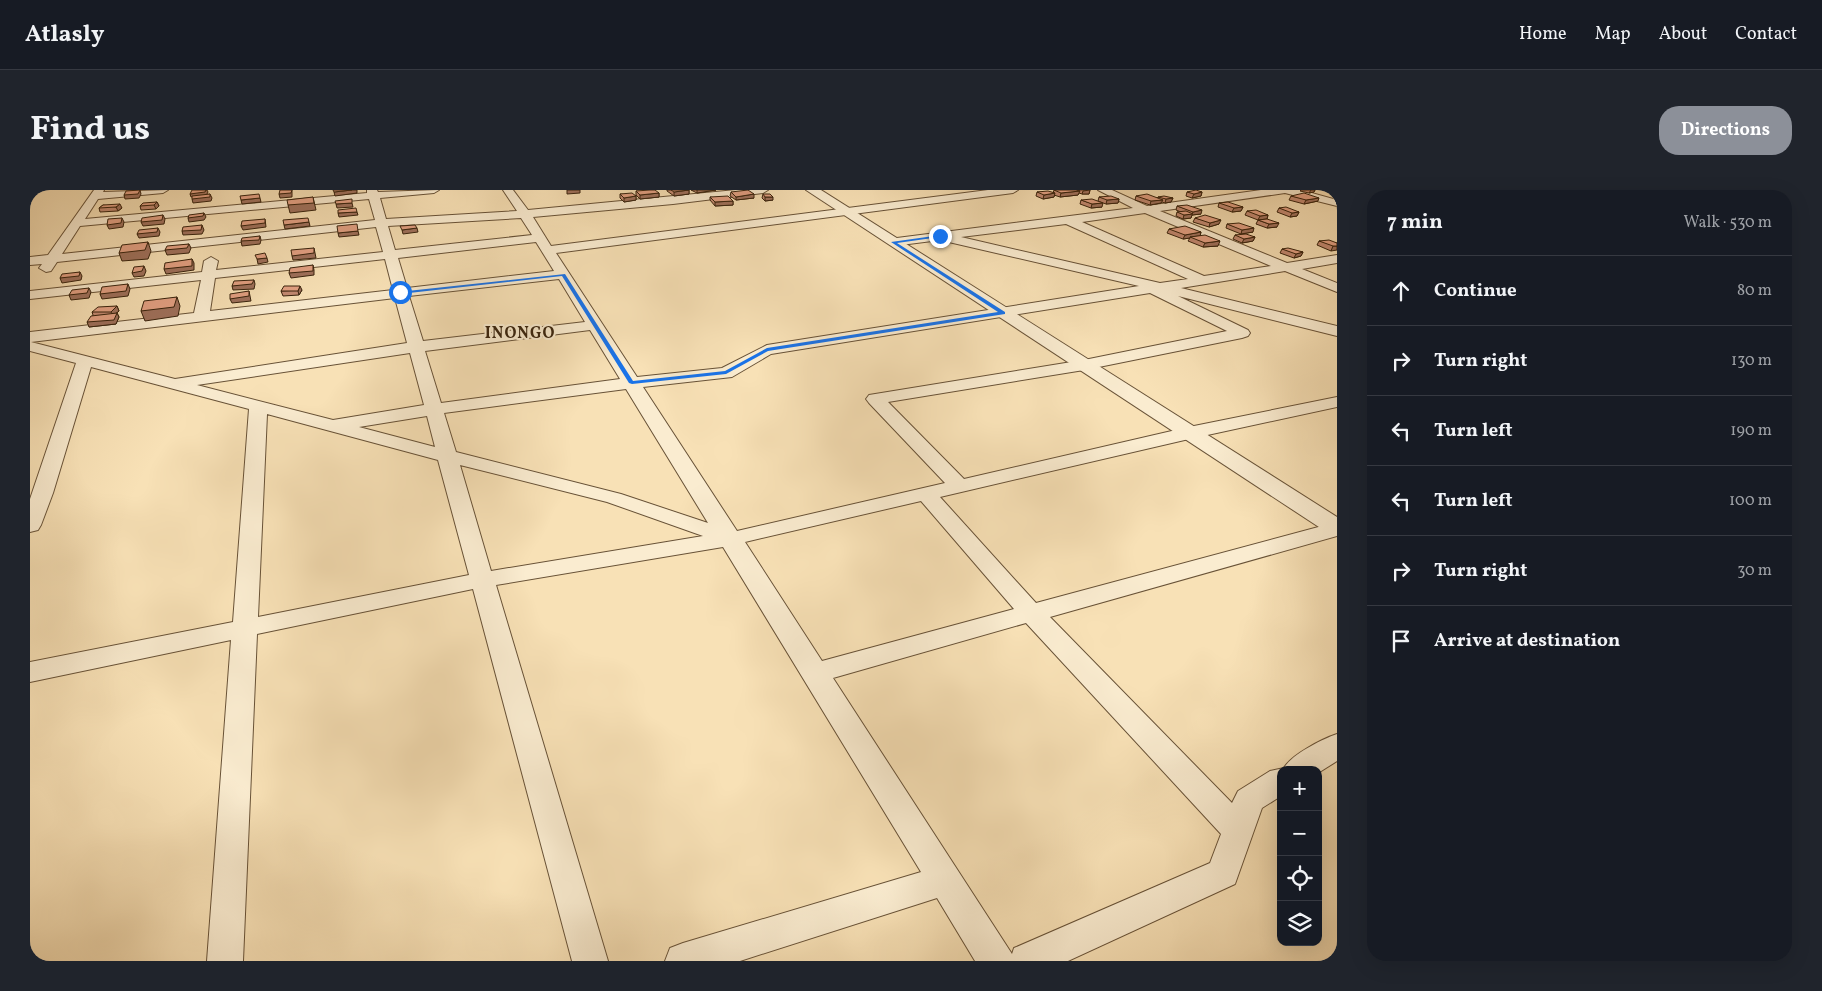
<!DOCTYPE html>
<meta charset="utf-8">
<style>
body{margin:0;font-family:Vollkorn,serif;background:#20242c;color:#f1f3f6}
.controls{position:absolute;right:15px;bottom:15px;display:grid;overflow:hidden;border-radius:10px;box-shadow:0 5px 20px #0002}
.controls button{width:45px;height:45px;display:grid;place-items:center;padding:0;border:0;border-bottom:1px solid #363941;background:#171b24;color:#f1f3f6;font:25px sans-serif}
.stop{position:absolute;width:15px;height:15px;margin:-11px;border:4px solid #1a73e8;border-radius:50%;background:#fff}
.stop.end{background:#1a73e8;border-color:#fff;box-shadow:0 1px 5px #0008}
.list{margin:0;padding:0;list-style:none}
h2{display:flex;justify-content:space-between;align-items:center;height:65px;margin:0;padding:0 20px;font-size:21px}
h2 small{font-size:16px;font-weight:400;color:#9ea1a6}
.list li{display:grid;grid-template-columns:32px 1fr auto;gap:15px;align-items:center;box-sizing:border-box;height:70px;padding:0 20px;border-top:1px solid #363941}
.list b{display:block;font-size:19px;white-space:nowrap}
.list em{font-size:16px;font-style:normal;color:#9ea1a6}
.icon{flex:none;width:28px;height:28px;fill:none;stroke:currentColor;stroke-width:2;stroke-linecap:round;stroke-linejoin:round}
.map{position:relative;flex:none;width:1307px;height:771px;overflow:hidden;border-radius:20px}
header{display:flex;align-items:center;gap:30px;box-sizing:border-box;height:70px;padding:0 25px;background:#171b24;border-bottom:1px solid #363941}
header strong{font-size:24px}
nav{display:flex;gap:28px;margin-inline-start:auto;font-size:18px}
.intro{display:flex;align-items:center;justify-content:space-between;box-sizing:border-box;height:120px;padding:0 30px}
h1{margin:0;font-size:35px}
.button{padding:12px 22px;border-radius:20px;background:#8c9099;color:#fff;font-size:18px;font-weight:700}
main{display:flex;gap:30px;padding:0 30px}
aside{flex:1;background:#171b24;border-radius:20px;box-shadow:0 5px 20px #0002}
.map>svg:first-child{display:block}
.lines{fill:none;stroke-linecap:round;stroke-linejoin:round}
.minor-casing{stroke:#685237;stroke-width:2}
.tertiary-casing{stroke:#685237;stroke-width:2}
.minor{fill:#faecd0;fill-rule:evenodd}
.tertiary{fill:#faecd0;fill-rule:evenodd}
.wall{fill:#c38a72;stroke:#38230d}
.shaded-wall{fill:#9f715c;stroke:#38230d}
.building{fill:#e3a184;stroke:#38230d}
.route{fill:#1a73e8}
.labels{text-anchor:middle;stroke-width:4;stroke-linejoin:round;paint-order:stroke}
.far-district-label{font-size:16px;font-weight:bold;letter-spacing:1px;fill:#38230d;stroke:#faecd0}
</style>
<header>
<strong>Atlasly</strong>
<nav><a>Home</a><a>Map</a><a>About</a><a>Contact</a></nav>
</header>
<div class="intro"><h1>Find us</h1><a class="button">Directions</a></div>
<main>
<div class="map">
<svg width="1307" height="771" viewBox="0 0 1307 771">
<rect width="100%" height="100%" fill="#f8e1b6"/>
<filter id="stains"><feTurbulence type="fractalNoise" baseFrequency=".004" numOctaves="4"/><feColorMatrix values="0 0 0 0 .2 0 0 0 0 .09 0 0 0 0 .02 0 0 0 .5 -.17"/></filter>
<radialGradient id="worn" r=".72"><stop offset=".6" stop-color="#630" stop-opacity="0"/><stop offset="1" stop-color="#630" stop-opacity=".3"/></radialGradient>
<g class="lines">
<g class="minor-casing">
<path id="minor" d="M64,0H74L73,2L138,0L133,3L68,9L55,29L337,3V0H347L348,2L409,0L404,3L350,8L356,29L487,21L473,0H483L498,20L706,0H738L733,3L643,14L503,27L521,56L958,0H988L983,3L526,63L607,187L692,178L737,155L1109,96L910,50L863,56L857,52L859,49L1103,18L1068,0H1082L1117,16L1231,0H1271L1307,10V16L1255,3L1130,21L1257,73L1307,65V73L1272,79L1307,93V102L1255,81L1151,98L1307,136V146L1148,106L1218,140L1220,143L1218,146L1212,148L1054,180L858,212L934,289L1159,237L1307,207V217L1159,249L910,307L1006,413L1307,332V346L1020,427L1202,613L1208,601L1240,581L1254,578C1261,565 1292,549 1307,544V571L1288,583V580H1251V606L1232,618L1205,694L1038,771H945L907,708L710,771H635L640,758L653,753L891,682L693,357L466,395L578,771H542L443,399L227,444L213,771H177L201,450L0,492V472L203,432L219,219L61,177L23,303L11,335L8,340L0,342V309L46,173L0,161V142L164,123L171,90L0,109V101L172,82L174,71L181,67L188,71L186,80L353,62L346,37L27,72L21,81L16,82L9,78L12,74L0,75V67L18,65ZM339,9L345,30L32,64L50,36ZM1115,23L1241,76L1174,86L1052,32ZM491,28L502,45L365,60L358,36ZM1036,34L1158,89L1130,93L931,47ZM506,52L524,81L377,98L368,68ZM355,69L363,100L180,121L185,88ZM529,89L555,132L393,151L379,106ZM1120,103L1197,141L1054,170L839,205L836,209L839,213L915,293L707,341L613,197L702,187L741,164ZM365,108L377,153L145,189L1,152ZM560,140L590,189L411,213L395,161ZM380,163L394,215L303,230L167,195ZM596,199L678,333L591,304L426,262L414,223ZM237,224L408,270L439,385L228,427ZM397,226L405,257L329,237ZM430,275L577,312L673,346L461,381ZM891,311L984,419L792,471L715,352ZM996,433L1191,644L1180,673L984,758L982,764L803,488Z"/>
</g>
<g class="tertiary-casing">
<path id="tertiary" d="M776,0H791L1307,327V346L1298,343Z"/>
</g>
<use href="#minor" class="minor"/>
<use href="#tertiary" class="tertiary"/>
</g>
<g class="wall">
<path d="M637,0H659V4L644,6L637,1Z"/>
<path d="M661,0H686L667,3Z"/>
<path d="M1024,0H1060L1059,4H1052L1049,3L1048,5L1030,7L1024,5V7L1013,9L1006,6L1007,2L1023,3Z"/>
<path d="M1271,0H1285L1284,2L1279,3L1270,1Z"/>
<path d="M606,1L629,3V7L610,9L606,5Z"/>
<path d="M701,2L724,8L706,10L700,6Z"/>
<path d="M1157,2H1172L1171,6L1162,8L1156,6Z"/>
<path d="M590,4L606,6V10L594,12L590,8Z"/>
<path d="M733,4L743,10L735,11L732,8Z"/>
<path d="M1106,6L1127,8L1128,7L1143,8L1141,12L1135,13L1132,12L1131,13L1120,15L1105,10Z"/>
<path d="M1261,6L1288,11L1274,14L1259,10Z"/>
<path d="M680,7L703,11V15L685,16L680,10Z"/>
<path d="M1069,7L1089,9L1088,13L1076,14L1068,11Z"/>
<path d="M1051,10L1072,17L1061,18L1050,14Z"/>
<path d="M127,12L129,16L126,19L111,20L110,16Z"/>
<path d="M1189,13L1213,17L1211,21L1202,22L1188,17Z"/>
<path d="M73,15L92,18L88,21L70,22L69,18Z"/>
<path d="M1147,16L1171,24L1162,25L1161,28L1153,29L1146,26L1147,22H1151L1146,20Z"/>
<path d="M1249,18L1269,22L1267,26L1260,27L1247,22Z"/>
<path d="M1217,21L1238,25L1237,29L1228,30L1215,25Z"/>
<path d="M1165,28L1189,34L1179,37L1163,32Z"/>
<path d="M1228,30L1247,37L1237,38L1226,34Z"/>
<path d="M1197,34L1223,42L1211,44L1196,38Z"/>
<path d="M1139,39L1171,42L1170,46L1188,56L1173,57L1158,51L1160,48L1153,49L1137,43Z"/>
<path d="M1205,45L1225,47L1223,51L1212,53L1203,49Z"/>
<path d="M1289,51L1307,53L1301,61L1287,55Z"/>
<path d="M1252,59L1273,62L1271,66L1264,68L1250,63Z"/>
<path d="M272,100L269,105L253,106L251,101Z"/>
<path d="M87,116L89,121L87,123L89,127L86,134L59,137L63,125L62,122Z"/>
</g>
<g class="shaded-wall">
<path d="M110,0L111,4L109,8L95,9L94,5Z"/>
<path d="M176,0H177L178,2L176,6L161,7L160,4Z"/>
<path d="M262,0V7L250,8L249,4Z"/>
<path d="M322,0H327V3L305,6L304,2Z"/>
<path d="M537,0H550V3L537,4Z"/>
<path d="M659,0V4L644,6V2Z"/>
<path d="M667,0H686L667,3Z"/>
<path d="M1060,0L1059,4H1052L1053,1Z"/>
<path d="M1281,0H1285L1284,2L1279,3Z"/>
<path d="M1050,1L1048,5L1030,7L1031,3Z"/>
<path d="M1172,2L1171,6L1162,8L1164,4Z"/>
<path d="M629,3V7L610,9V5Z"/>
<path d="M1025,3L1024,7L1013,9L1014,5Z"/>
<path d="M180,4L182,8L181,11L163,13L162,9Z"/>
<path d="M724,4V8L706,10V7Z"/>
<path d="M606,6V10L594,12V8Z"/>
<path d="M283,7L286,20L260,23L258,15Z"/>
<path d="M735,7H743V10L735,11Z"/>
<path d="M230,8L231,12L212,14L211,10Z"/>
<path d="M1143,8L1141,12L1135,13L1136,9Z"/>
<path d="M1289,8L1288,11L1274,14L1276,10Z"/>
<path d="M1089,9L1088,13L1076,14L1077,10Z"/>
<path d="M1133,10L1131,13L1120,15L1121,11Z"/>
<path d="M703,11V15L685,16V12Z"/>
<path d="M127,12L129,16L126,19L124,15Z"/>
<path d="M322,13L323,17L307,18L306,14Z"/>
<path d="M1073,13L1072,17L1061,18L1062,14Z"/>
<path d="M90,14L92,18L88,21L86,17Z"/>
<path d="M1213,17L1211,21L1202,22L1204,18Z"/>
<path d="M1172,20L1171,24L1162,25L1161,28L1153,29L1154,25L1162,24L1163,22Z"/>
<path d="M327,22L328,25L309,27L308,23Z"/>
<path d="M1269,22L1267,26L1260,27L1262,23Z"/>
<path d="M174,23L176,27L174,30L159,32L158,28Z"/>
<path d="M133,25L135,29L134,34L113,36L111,32Z"/>
<path d="M1238,25L1237,29L1228,30L1230,26Z"/>
<path d="M92,28L94,32L93,37L79,39L77,35Z"/>
<path d="M235,29L236,37L213,40L211,36Z"/>
<path d="M1191,30L1189,34L1179,37L1180,33Z"/>
<path d="M279,32L280,36L255,39L254,35Z"/>
<path d="M1249,33L1247,37L1237,38L1239,34Z"/>
<path d="M172,35L174,40L172,44L153,45L152,41Z"/>
<path d="M128,38L130,42L129,46L109,48L107,44Z"/>
<path d="M387,38L388,42L373,44L372,40Z"/>
<path d="M1224,38L1223,42L1211,44L1212,40Z"/>
<path d="M328,41L329,45L309,47L308,43Z"/>
<path d="M1171,42L1170,46L1160,47V48L1153,49L1155,45Z"/>
<path d="M230,46L231,50L230,54L212,56L211,51Z"/>
<path d="M1225,47L1223,51L1212,53L1214,49Z"/>
<path d="M1190,51L1188,56L1173,57L1175,53Z"/>
<path d="M118,52L121,61L118,69L92,71L89,63Z"/>
<path d="M159,54L161,58L159,63L137,65L135,60Z"/>
<path d="M1303,56H1307V60L1301,61Z"/>
<path d="M284,58L286,68L263,70L262,66Z"/>
<path d="M1273,62L1271,66L1264,68L1266,64Z"/>
<path d="M237,68L238,72L228,74L227,69Z"/>
<path d="M162,69L164,73V80L136,84L134,79Z"/>
<path d="M283,75L284,80V85L261,88L259,83Z"/>
<path d="M114,76L116,81L114,86L104,87L102,83Z"/>
<path d="M50,82L52,86L51,90L32,93L30,88Z"/>
<path d="M224,90L225,94L224,99L203,100L202,96Z"/>
<path d="M98,94L100,99L98,106L72,109L70,104Z"/>
<path d="M270,96L272,100L269,105L268,101Z"/>
<path d="M59,98L61,102L59,108L41,110L39,105Z"/>
<path d="M219,101L221,111L202,113L200,109Z"/>
<path d="M147,107L150,116L148,126L115,131L111,121Z"/>
<path d="M87,116L89,121L83,126L81,122Z"/>
<path d="M87,123L89,127L86,134L59,137L57,132Z"/>
</g>
<g class="building">
<path d="M110,0L108,4L94,5L96,1Z"/>
<path d="M162,0H176L175,2L160,4Z"/>
<path d="M250,0H262L261,3L249,4Z"/>
<path d="M303,0H322L304,2Z"/>
<path d="M620,0H625L629,3L610,5L606,1Z"/>
<path d="M641,0H659L644,2Z"/>
<path d="M718,0L724,4L706,7L701,2Z"/>
<path d="M1024,0H1046L1050,1L1031,3Z"/>
<path d="M1166,0L1172,2L1164,4L1157,2Z"/>
<path d="M1018,1L1025,3L1014,5L1007,2Z"/>
<path d="M602,3L606,6L594,8L590,4Z"/>
<path d="M1274,3L1289,8L1276,10L1261,6Z"/>
<path d="M180,4V7L162,9V6Z"/>
<path d="M229,4L230,8L211,10L210,6Z"/>
<path d="M733,4H740L743,7H735Z"/>
<path d="M1117,4L1133,10L1121,11L1106,6Z"/>
<path d="M698,6L703,11L685,12L680,7Z"/>
<path d="M1081,6L1089,9L1077,10L1069,7Z"/>
<path d="M1134,6L1143,8L1136,9L1128,7Z"/>
<path d="M283,7L284,13L258,15L257,10Z"/>
<path d="M322,9V13L306,14L305,11Z"/>
<path d="M1062,9L1073,13L1062,14L1051,10Z"/>
<path d="M127,12L124,15L110,16L113,13Z"/>
<path d="M1198,12L1213,17L1204,18L1189,13Z"/>
<path d="M90,14L86,17L69,18L73,15Z"/>
<path d="M1157,15L1172,20L1163,22L1147,16Z"/>
<path d="M1256,17L1269,22L1262,23L1249,18Z"/>
<path d="M326,18L327,22L308,23V20Z"/>
<path d="M1226,20L1238,25L1230,26L1217,21Z"/>
<path d="M1156,21L1163,24L1154,25L1147,22Z"/>
<path d="M174,23L173,26L158,28L159,25Z"/>
<path d="M133,25L132,30L111,32L112,28Z"/>
<path d="M1175,25L1191,30L1180,33L1165,28Z"/>
<path d="M92,28L91,33L77,35L78,29Z"/>
<path d="M278,28L279,32L254,35L253,30Z"/>
<path d="M235,29V33L211,36L212,31Z"/>
<path d="M1237,29L1249,33L1239,34L1228,30Z"/>
<path d="M1209,33L1224,38L1212,40L1197,34Z"/>
<path d="M327,34L328,41L308,43L307,36Z"/>
<path d="M172,35L171,40L152,41L153,37Z"/>
<path d="M385,35L387,38L372,40L370,36Z"/>
<path d="M1155,36L1171,42L1155,45L1139,39Z"/>
<path d="M128,38L127,42L107,44L109,40Z"/>
<path d="M1216,44L1225,47L1214,49L1205,45Z"/>
<path d="M1175,45L1190,51L1175,53L1160,47Z"/>
<path d="M230,46L229,50L211,51L212,48Z"/>
<path d="M1299,50L1307,53V56H1303L1289,51Z"/>
<path d="M118,52L115,60L89,63L92,55Z"/>
<path d="M159,54L157,58L135,60L137,56Z"/>
<path d="M284,58V63L262,66L261,60Z"/>
<path d="M1258,58L1273,62L1266,64L1252,59Z"/>
<path d="M235,63L237,68L227,69L225,65Z"/>
<path d="M162,69V76L134,79L135,73Z"/>
<path d="M283,75V81L259,83L260,78Z"/>
<path d="M114,76L112,81L102,83L104,77Z"/>
<path d="M50,82L49,86L30,88L32,84Z"/>
<path d="M224,90L222,94L202,96L204,91Z"/>
<path d="M98,94L96,101L70,104L72,97Z"/>
<path d="M254,96H270L268,101H251Z"/>
<path d="M59,98L57,103L39,105L42,100Z"/>
<path d="M219,101V106L200,109V104Z"/>
<path d="M147,107L144,117L111,121L114,111Z"/>
<path d="M87,116L81,122H62L68,117Z"/>
<path d="M87,123L84,130L57,132L61,126Z"/>
</g>
<path class="route" d="M911,45L910,47L867,53L975,122V124L738,161L696,184L602,194L599,193L532,86L370,104L368,102L535,84L603,191L695,181L737,158L968,122L861,52Z"/>
<g class="labels">
<g class="far-district-label">
<text x="490" y="148">INONGO</text>
</g>
</g>
<rect width="100%" height="100%" filter="url(#stains)"/>
<rect width="100%" height="100%" fill="url(#worn)"/>
</svg>
<div class="controls">
<button>+</button>
<button>−</button>
<button><svg class="icon" aria-label="locate" viewBox="0 0 24 24"><circle cx="12" cy="12" r="6"/><path d="M12 2v4M12 18v4M2 12h4M18 12h4"/></svg></button>
<button><svg class="icon" aria-label="layers" viewBox="0 0 24 24"><path d="M12 4l9 5-9 5-9-5zM3 14l9 5 9-5"/></svg></button>
</div>
<div class="stop" style="left:370px;top:102px"></div>
<div class="stop end" style="left:910px;top:46px"></div>
</div>
<aside>
<h2>7 min<small>Walk · 530 m</small></h2>
<ul class="list">
<li><svg class="icon" aria-label="ahead" viewBox="0 0 24 24"><path d="M12 20V5M6 11l6-6 6 6"/></svg><div><b>Continue</b></div><em>80 m</em></li>
<li><svg class="icon" aria-label="right" viewBox="0 0 24 24"><path d="M7 20v-9h11M14 6l5 5-5 5"/></svg><div><b>Turn right</b></div><em>130 m</em></li>
<li><svg class="icon" aria-label="left" viewBox="0 0 24 24"><path d="M17 20v-9H6M10 6l-5 5 5 5"/></svg><div><b>Turn left</b></div><em>190 m</em></li>
<li><svg class="icon" aria-label="left" viewBox="0 0 24 24"><path d="M17 20v-9H6M10 6l-5 5 5 5"/></svg><div><b>Turn left</b></div><em>100 m</em></li>
<li><svg class="icon" aria-label="right" viewBox="0 0 24 24"><path d="M7 20v-9h11M14 6l5 5-5 5"/></svg><div><b>Turn right</b></div><em>30 m</em></li>
<li><svg class="icon" aria-label="arrive" viewBox="0 0 24 24"><path d="M6 21V4h12l-3 4 3 4H6"/></svg><div><b>Arrive at destination</b></div></li>
</ul>
</aside>
</main>
